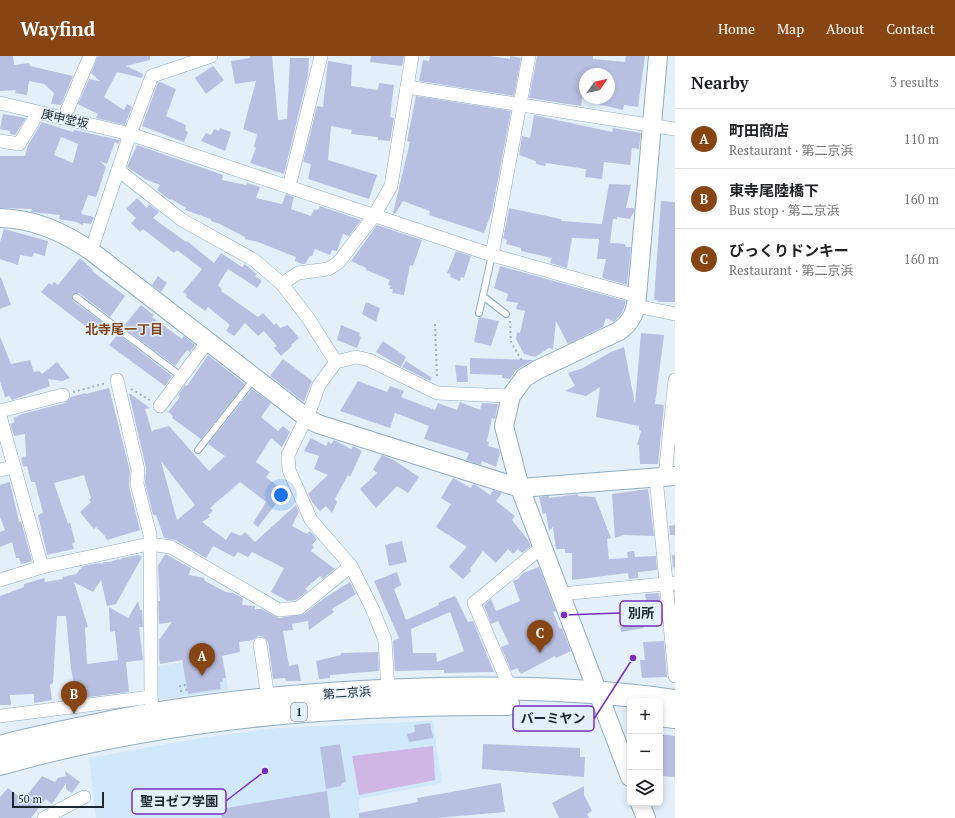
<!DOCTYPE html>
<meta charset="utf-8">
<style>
body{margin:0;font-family:"PT Serif","Noto Sans JP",serif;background:#f6f6f6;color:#202124}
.controls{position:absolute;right:12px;bottom:12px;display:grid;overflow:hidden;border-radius:6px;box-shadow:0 2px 6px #0003}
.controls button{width:36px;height:36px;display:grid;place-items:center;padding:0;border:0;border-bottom:1px solid #e0e0e0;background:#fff;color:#202124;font:20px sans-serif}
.compass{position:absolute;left:579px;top:12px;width:36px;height:36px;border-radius:50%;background:#fff;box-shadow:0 2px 6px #0003;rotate:56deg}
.scale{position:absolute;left:12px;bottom:10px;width:92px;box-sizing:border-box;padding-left:4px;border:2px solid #1b2730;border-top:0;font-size:11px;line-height:14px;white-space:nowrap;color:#1b2730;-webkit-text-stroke:3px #e3f0fa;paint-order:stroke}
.you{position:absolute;left:281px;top:439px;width:14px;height:14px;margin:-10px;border:3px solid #fff;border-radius:50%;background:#1a73e8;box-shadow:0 0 0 6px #1a73e833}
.badge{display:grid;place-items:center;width:26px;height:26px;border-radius:50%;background:#874514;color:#fff;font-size:13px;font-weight:700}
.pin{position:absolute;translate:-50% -33px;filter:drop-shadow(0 1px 2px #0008)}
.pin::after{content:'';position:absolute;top:21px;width:14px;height:12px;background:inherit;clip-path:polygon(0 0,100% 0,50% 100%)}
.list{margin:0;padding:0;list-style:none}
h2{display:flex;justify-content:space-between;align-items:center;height:52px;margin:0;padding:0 16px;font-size:17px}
h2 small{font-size:13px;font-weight:400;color:#757577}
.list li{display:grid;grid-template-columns:26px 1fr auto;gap:12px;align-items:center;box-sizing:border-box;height:60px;padding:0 16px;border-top:1px solid #e0e0e0}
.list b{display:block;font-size:15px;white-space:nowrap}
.list p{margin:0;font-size:13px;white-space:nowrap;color:#757577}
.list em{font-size:13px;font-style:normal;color:#757577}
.icon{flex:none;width:22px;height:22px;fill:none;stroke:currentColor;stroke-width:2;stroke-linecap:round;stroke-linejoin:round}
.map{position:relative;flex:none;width:675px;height:762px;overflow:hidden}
header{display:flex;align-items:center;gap:24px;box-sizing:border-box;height:56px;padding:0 20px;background:#874514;color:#fff}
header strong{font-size:19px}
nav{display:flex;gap:22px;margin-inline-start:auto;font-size:14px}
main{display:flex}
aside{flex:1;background:#fff}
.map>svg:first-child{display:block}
.built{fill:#d1e8fa}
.green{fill:#cfb6e4}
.building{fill:#b8c0e2;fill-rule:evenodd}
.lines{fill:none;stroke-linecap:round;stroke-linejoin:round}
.lane-casing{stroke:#8eadc4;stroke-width:8}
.street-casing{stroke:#8eadc4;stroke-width:14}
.secondary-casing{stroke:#8eadc4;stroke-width:20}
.highway-casing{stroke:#8eadc4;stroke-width:24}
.path{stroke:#a2aeb8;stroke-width:2;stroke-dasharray:2 3;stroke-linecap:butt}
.lane{stroke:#fff;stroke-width:6}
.street{stroke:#fff;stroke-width:13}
.secondary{stroke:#fff;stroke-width:18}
.highway{stroke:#fff;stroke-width:22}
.labels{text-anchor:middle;stroke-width:3;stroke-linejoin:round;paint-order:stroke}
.shield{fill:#e3f0fa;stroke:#57636d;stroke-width:1}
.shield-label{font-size:11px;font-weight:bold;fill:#1b2730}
.street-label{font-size:12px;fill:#1b2730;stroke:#e3f0fa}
.neighbourhood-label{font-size:13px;font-weight:bold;fill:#82451a;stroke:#e3f0fa}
.leader{fill:none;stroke:#7b2cbf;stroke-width:1.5}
.callout-dot{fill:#7b2cbf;stroke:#e3f0fa;stroke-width:1.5}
.callout{fill:#e3f0fa;stroke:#7b2cbf;stroke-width:1.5}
.callout-label{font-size:13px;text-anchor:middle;font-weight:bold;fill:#1b2730}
</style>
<header>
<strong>Wayfind</strong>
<nav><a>Home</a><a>Map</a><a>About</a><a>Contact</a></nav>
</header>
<main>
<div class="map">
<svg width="675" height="762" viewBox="0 0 675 762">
<rect width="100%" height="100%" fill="#e3f0fa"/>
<g class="built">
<path d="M223,601L228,634L158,644V610Z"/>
<path d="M433,665L442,727L359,743L360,762H96L89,702L207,681L277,672Z"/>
</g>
<path class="green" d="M433,690L435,724L359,739L352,700Z"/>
<g class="building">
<path d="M0,0H13L14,9L29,7L30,10L73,20L61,49L51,48L54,37L44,28L29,25L27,39L15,37L16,34L0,35Z"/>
<path d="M98,0H150V4L126,10L143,18L142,22L117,16L104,41L124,54L127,48L132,51L125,69L96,62L98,58L78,48L89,23L100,25L91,17Z"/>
<path d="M250,0H272L278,64L287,63L290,2H309L308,19L284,118L250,107L256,92L254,91L257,78L243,73L256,25L235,28L231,5L250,2Z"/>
<path d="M371,0H404L402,10L370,6Z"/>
<path d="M430,0H490L510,3V0L521,2L514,40L419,25L423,4L429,5Z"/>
<path d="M537,0H593V3L625,6L626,0H645L638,51L624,49L623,54L589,46V42H609V18H585L581,50L529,42Z"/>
<path d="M328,5L352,9L351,30L378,34L379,27L394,29L390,61L394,62L390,85L378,84V81L351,78L352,74L331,70L328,104L377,119L369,143L308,123L311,108L303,106L317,50L323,51Z"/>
<path d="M213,10L224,24L206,38L195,22Z"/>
<path d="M158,26H160L176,33L166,60L186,69L185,74L188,76L184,86L142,70Z"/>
<path d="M416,40L511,55L492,155L484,177L429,159L430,155L403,145L395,158L393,157L410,86L407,85Z"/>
<path d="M3,58L26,62L15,79L10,78V75L0,73Z"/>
<path d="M534,59L612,76L613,72L641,77L639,93L632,92L630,109L604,106L602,123L585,121L586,113L559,109L546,107L545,110L536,108V105L519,99L522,80L530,82Z"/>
<path d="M42,66L73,76L74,74L120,84L118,88L115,86L107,108L100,105L106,111L98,136L96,141L88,139L81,158L94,161L91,168L83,167V169L76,166L59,163L60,159L31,156L32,153L0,152V100H25L28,89ZM61,81L78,88L73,107L54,99Z"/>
<path d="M220,72L231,76L225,95L201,85L206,77L211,79L214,73L219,75Z"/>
<path d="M137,89L223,119L222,124L246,129L247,127L260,131L256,142L282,148L286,138L294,141L291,153L311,160L314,153L318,154L320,150L361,164L349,180L343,178L337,195L332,194L330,199L315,193L312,200H310L305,208H302L295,205L296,201L258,186L245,183V181L220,168L211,165V163L185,154L186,152L171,143L170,144L157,134L160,129L145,123L127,111Z"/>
<path d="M609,128L631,129L626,152H634V156L630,163L617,161V163H613L610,187L625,188L626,191H631L627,229L602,222L606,203H597L599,183L572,182L567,212L550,207L552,202L521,195V192L506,188L507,184L503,183L509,152L561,163L562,165L602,168Z"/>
<path d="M137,142L147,152L149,148L159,156L153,162L186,186L187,185L214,207L221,197L242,211L245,208L257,218L255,220L262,225L257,232L228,213L218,229L222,233L221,235L258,261L263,257L274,269L276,267L280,272L288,269L299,282L291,289L292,290L281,300L274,292L277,290L264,275L258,280L245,267L234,280L226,275L230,269L208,251L205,255L186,241L187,239L183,236L202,213L177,194L174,197L143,173L140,176L131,167L136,162L126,153Z"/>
<path d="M661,145L675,146V246H660L654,243Z"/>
<path d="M377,169L422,184L413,210L410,209L404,239L392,237L393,233H389L391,230L388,229L390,224L366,214V212L351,205Z"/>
<path d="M4,173L48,185L45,200L34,197L32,201L20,199L18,209L0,203V186Z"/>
<path d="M456,195L471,200L464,222L461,221L460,225L450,221L451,218L447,217Z"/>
<path d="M80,202L93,214L92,215L125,240L110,261L79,237H75L72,239L73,245L105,268L97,279L41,236L49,227L52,229L54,226L58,229Z"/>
<path d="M500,210L626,245L624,252L621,258L614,266L606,262L603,271L568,288L556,265L553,293L549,292L535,301L524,298L516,283L517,276L520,277L525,255L516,253L518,247L506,245L508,238L494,232Z"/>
<path d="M158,220L167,227L161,236L152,229Z"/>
<path d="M1,221L11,249L0,253V222Z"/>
<path d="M366,246L380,252L376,266L362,258Z"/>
<path d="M141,249L154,259L152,261L182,283L184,280L195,289L190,296L187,294L175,310L123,271Z"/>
<path d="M479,261L499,265L491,290L474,286Z"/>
<path d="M341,269L360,277L359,280L361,281L357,292L337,284Z"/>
<path d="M641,277L664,279L655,348L664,349L658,408H640L639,389H637L641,375L639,374V370L596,361L600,331L586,340L565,335L575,330L568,317L583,312L611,296L624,291L635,348Z"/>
<path d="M118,278L172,320L165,330L109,289Z"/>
<path d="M0,281L11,308L30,304L34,316L39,315L42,318L57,306L70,322L62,325L48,323L50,330L12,344L9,340L5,341L0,325Z"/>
<path d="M383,285L406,301L401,311L376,296Z"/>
<path d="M208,299L245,328L201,383L172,362L173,360L168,356L180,341L178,339L185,329L187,330Z"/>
<path d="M470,302L534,304L516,314L510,323L502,322V319L470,318Z"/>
<path d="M283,303L312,325L304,346L270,320Z"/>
<path d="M406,305L432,322L430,325L402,311Z"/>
<path d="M455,309L467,310L468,326H457Z"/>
<path d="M358,325L387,336L390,330L404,335L401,341L435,354L438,347L457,354L460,346L480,354L482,347L498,348L495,363L492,362L487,385L489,386L488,390L499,393L500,397L496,411L482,405L481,409L466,404L469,397L424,383L429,370L395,357L390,372L340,355Z"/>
<path d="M109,332L130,415L129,430L140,474L107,484L105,480L96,471L94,473L80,456L91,446L89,444L91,442L84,419L54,427L68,468L70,466L75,486L72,488L74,493L47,499L38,459L43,457L35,426H31L27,410L23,411L21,402L26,400L25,378L14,380L10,368L15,366L13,362L22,358L65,347L71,341L85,337L86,338Z"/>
<path d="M252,333L271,347L261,361L278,375L283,370L290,376L282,391L271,382L256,406L270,416L266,421L285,436L258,471L253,467L266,446L240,426L210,452L213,455L208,459L210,461L202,466L226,484L231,476L241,480L245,476L255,486L296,449L299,456L292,470L307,478L310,475L317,483L312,489L314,491L311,495L335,513L323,523L320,520L305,533L308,535L296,544L288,545L271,536L284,512L252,496L248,501L238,496L234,501L213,490L206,502L175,484L164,482L156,459H153L145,427L146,412L129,338H131L150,352L145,353L152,376L154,374L169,370L209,415L225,400L208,388ZM161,405L195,449L177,464Z"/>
<path d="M311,382L326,390L328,385L331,388L334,384L351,393L353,390L362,395L350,421L348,419L335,443L337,446L332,457L326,450L320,455L312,446L308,438L328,419L314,413L319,400L304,395Z"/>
<path d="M382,399L392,403L419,421L408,437L397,430L376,452L360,433L377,417L373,413Z"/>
<path d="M453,422L471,432L473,428L476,429L490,439L493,434L502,437L496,445L515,460L512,464L528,484L531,490L522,497L518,493L513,498L508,493L496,507L483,495L470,513L471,515L463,523L449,511L467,491L436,471L451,448L441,442Z"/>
<path d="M10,426L19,466L21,465L32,505L21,508L19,502H16L12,486L0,491V476L5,474L0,461V429Z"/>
<path d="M648,433L654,480L624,479L615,482L612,438Z"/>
<path d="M578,438V440L595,441L611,482L607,483L609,503L628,502L627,496L634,495L635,501L656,500L657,514L638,516V522L629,523L628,517L572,524V497H565V493H556L553,471L549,475L546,457L543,458L539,441L549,440V442Z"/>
<path d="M675,469V479H670L669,470Z"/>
<path d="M402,485L407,506L389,510L385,489Z"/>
<path d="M165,498L191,512L189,519L204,522L205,525L226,536L233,537L243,542L242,549L255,550V553H262L279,562L304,558L326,541L350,526L356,538L332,553L334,556L309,574L308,565L292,568L293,574L283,575L289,610L298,608L301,625H286L285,622L273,623L268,586L263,581L259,580L253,584L239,586L240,596L222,600L226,622H222L223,626H220L221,633L188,638L182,604L160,608L159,602V584L172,566L159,568L158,545H160L158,510Z"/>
<path d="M138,499L142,501L116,548L107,550L101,524L93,536L74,526L88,571L85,572L87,608L118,604L115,575L110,576L109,551L128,562L138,545L140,554H142L143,571H139L143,604L126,606L129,636L81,642L80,638H76L71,613L66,560H57L53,627L50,629L52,644L34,647V638L10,639L11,649H0V540L24,531V528L44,522L45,526L63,523L62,521L76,518L83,510L99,507L102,508L104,506H110L118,503L120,504L122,502Z"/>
<path d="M672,499H675V511L673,512Z"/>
<path d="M539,511L556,555L553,556L560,573L562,572L571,595L556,602L555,600L521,618L517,612L511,615L501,591L509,588L498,565L491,568L484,549L491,543L496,555L520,545L513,525L518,523L523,517Z"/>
<path d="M397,516L401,529L394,533L406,564L439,549L438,547L455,540L468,566L473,565L494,616L444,617V614L395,615L393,585L399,582L374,525ZM450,556L464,595L437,606L436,597H413L411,573Z"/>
<path d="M659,537L662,565L650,567L645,538Z"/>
<path d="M643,560L644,572L621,576L620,564L630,563V561Z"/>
<path d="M664,585L667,621L642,622L640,604H645L643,586Z"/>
<path d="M378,596L379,615L330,619V622L319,623L316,605L341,599V597Z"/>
<path d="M430,667L433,682L409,686L407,678L415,676L414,669Z"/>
<path d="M660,678L675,680V721L660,720Z"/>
<path d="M340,688L346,726L342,727L341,730L326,733L320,691Z"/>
<path d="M483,688L580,692V701H585L584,721L482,713Z"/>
<path d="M65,715L80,726L72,737L66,733V727L52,748L46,743L31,762H0V741L8,732L23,744L42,720L55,726L58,722L66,720Z"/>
<path d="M501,727L505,756L436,762H359V757L418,746L417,742Z"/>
<path d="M584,730V739L592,755L587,758L589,762H559L552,747Z"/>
<path d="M327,735L330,762H222L220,753Z"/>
</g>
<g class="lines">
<g class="lane-casing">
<g id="lane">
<path d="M76,241L182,321"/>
<path d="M484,241L506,258"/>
<path d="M479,257L492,199"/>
<path d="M198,394L254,323"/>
</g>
</g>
<g class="street-casing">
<g id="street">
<path d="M407,31L675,73"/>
<path d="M0,47L130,78L492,199L637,240"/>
<path d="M64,62L90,0"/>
<path d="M0,85L19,88L38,57"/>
<path d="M118,114L182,164L254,204L282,228L308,262L336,306"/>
<path d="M289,131L321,0"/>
<path d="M91,195L130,78L152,20L211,0"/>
<path d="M492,199L529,0"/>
<path d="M282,228L298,217L328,213L338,207L374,160L391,130L412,0"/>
<path d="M636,250L675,258"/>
<path d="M117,324L138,414L137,428L150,479L151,641L153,657"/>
<path d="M160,350L208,285"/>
<path d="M0,355L63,339"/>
<path d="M0,360L42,511"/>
<path d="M0,414L14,411"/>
<path d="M665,420L675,324"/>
<path d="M656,421L675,620"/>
<path d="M0,524L42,511L149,488L171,491L279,554L299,552L351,510"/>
<path d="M561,538L675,527"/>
<path d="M260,588L268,642"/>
<path d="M510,632L474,547L542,491"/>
<path d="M388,634L385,584L372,552L351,510L311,464L289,414L288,399L302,370L307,362L319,329L336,306L356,301L369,304L437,337L511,340"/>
<path d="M0,660L151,641"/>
<path d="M44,762L84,741"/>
</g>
</g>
<g class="secondary-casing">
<g id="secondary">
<path d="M0,162C35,163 63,176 91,195L307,362L318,368L520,432L675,420"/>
<path d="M630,721L520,432L504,370L511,340L524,322L537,314L619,275C632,266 636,255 637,240L658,0"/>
<path d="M640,747L646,762"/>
</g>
</g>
<g class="highway-casing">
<g id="highway">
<path d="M660,659L675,661"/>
<path d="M0,691C32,682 64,676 97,669C184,650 272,641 361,636C465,630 571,630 675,645"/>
<path d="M0,708C162,661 340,647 508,648"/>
</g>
</g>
<g class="path">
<path d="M510,265L511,286L522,305"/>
<path d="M435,268L437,323"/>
<path d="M131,333L150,344"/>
<path d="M73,336L106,327"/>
<path d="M181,636L180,630L185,629L187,636"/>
</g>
<use href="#lane" class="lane"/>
<use href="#street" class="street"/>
<use href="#secondary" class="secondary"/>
<use href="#highway" class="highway"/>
</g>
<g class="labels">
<rect class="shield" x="291" y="647" width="16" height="18" rx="3"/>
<g class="shield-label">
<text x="299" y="660">1</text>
</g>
<g class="street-label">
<text transform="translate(65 63) rotate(13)" y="4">庚申堂坂</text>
<text transform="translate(347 637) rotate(-4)" y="4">第二京浜</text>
</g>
<g class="neighbourhood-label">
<text x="124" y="278">北寺尾一丁目</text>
</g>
</g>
<path class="leader" d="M564 559L620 557M633 602L594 663M265 715L226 745"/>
<g class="callout-dot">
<circle cx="564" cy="559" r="4"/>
<circle cx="633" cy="602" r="4"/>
<circle cx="265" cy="715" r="4"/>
</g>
<g class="callout">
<rect x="620" y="545" width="42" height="25" rx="4"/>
<rect x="513" y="650" width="81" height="25" rx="4"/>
<rect x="132" y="733" width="94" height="25" rx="4"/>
</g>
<g class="callout-label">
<text x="641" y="562">別所</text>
<text x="553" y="667">バーミヤン</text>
<text x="179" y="750">聖ヨゼフ学園</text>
</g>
</svg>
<div class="controls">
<button>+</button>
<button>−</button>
<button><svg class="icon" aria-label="layers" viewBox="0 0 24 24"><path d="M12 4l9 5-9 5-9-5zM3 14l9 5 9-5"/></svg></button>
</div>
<svg class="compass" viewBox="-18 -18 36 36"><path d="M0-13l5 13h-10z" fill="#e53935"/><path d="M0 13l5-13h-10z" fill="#757577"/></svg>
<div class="scale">50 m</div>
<div class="you"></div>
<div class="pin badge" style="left:202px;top:620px">A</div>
<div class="pin badge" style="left:74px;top:658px">B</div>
<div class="pin badge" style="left:540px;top:597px">C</div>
</div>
<aside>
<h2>Nearby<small>3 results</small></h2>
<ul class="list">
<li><span class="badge">A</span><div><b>町田商店</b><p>Restaurant · 第二京浜</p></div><em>110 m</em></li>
<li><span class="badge">B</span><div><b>東寺尾陸橋下</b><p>Bus stop · 第二京浜</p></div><em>160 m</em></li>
<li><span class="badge">C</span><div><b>びっくりドンキー</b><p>Restaurant · 第二京浜</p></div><em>160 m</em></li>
</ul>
</aside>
</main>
